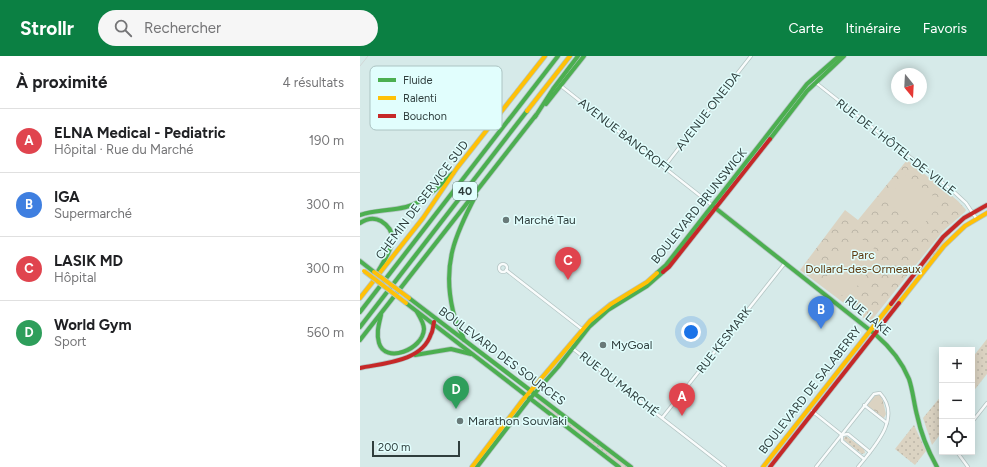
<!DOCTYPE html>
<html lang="fr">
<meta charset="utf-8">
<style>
body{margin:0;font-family:Figtree,sans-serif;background:#f6f6f6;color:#202124}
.controls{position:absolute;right:12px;bottom:12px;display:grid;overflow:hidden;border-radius:0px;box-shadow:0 2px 10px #0003}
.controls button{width:36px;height:36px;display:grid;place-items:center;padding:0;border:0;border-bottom:1px solid #e0e0e0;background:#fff;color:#202124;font:20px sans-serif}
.compass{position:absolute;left:531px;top:12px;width:36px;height:36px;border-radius:50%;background:#fff;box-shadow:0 2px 10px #0003;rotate:162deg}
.scale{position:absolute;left:12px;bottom:10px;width:88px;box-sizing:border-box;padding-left:4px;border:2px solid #2f3e3d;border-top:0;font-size:11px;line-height:14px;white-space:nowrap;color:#2f3e3d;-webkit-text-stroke:3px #e1fefd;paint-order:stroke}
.you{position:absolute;left:331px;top:276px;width:14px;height:14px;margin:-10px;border:3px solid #fff;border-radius:50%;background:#1a73e8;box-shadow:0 0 0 6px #1a73e833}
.badge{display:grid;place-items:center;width:26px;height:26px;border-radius:50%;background:#0b8043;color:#fff;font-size:13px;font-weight:700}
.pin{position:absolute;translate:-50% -33px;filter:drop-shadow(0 1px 2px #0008)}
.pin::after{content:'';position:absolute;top:21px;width:14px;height:12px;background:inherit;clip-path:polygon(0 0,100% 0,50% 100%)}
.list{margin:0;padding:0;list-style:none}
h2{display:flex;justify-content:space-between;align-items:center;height:52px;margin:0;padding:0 16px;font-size:17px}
h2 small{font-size:13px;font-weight:400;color:#757577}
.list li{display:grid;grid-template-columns:26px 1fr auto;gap:12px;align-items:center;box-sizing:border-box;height:64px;padding:0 16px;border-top:1px solid #e0e0e0}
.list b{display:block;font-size:15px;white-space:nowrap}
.list p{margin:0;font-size:13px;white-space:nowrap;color:#757577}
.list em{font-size:13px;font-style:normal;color:#757577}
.icon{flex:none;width:22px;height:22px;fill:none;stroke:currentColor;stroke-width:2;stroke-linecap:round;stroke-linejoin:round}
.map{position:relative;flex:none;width:627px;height:411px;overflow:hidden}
header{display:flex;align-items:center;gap:24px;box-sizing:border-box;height:56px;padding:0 20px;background:#0b8043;color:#fff}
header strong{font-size:19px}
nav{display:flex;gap:22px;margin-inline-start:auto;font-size:14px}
.search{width:280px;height:36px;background:#f6f6f6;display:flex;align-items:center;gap:10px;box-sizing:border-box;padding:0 14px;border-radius:22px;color:#757577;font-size:15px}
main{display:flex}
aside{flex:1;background:#fff}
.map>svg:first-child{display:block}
.grass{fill:url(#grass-dots)}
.forest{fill:url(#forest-crowns)}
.garden{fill:#dbd3c2}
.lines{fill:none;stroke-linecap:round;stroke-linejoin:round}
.street-casing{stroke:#b4c5c4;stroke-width:4}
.fast-casing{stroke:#b4c5c4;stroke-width:5.5}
.slow-casing{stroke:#b4c5c4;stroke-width:5.5}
.jam-casing{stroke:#b4c5c4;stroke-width:5.5}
.street{stroke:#f9fcfc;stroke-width:2.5}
.fast{stroke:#4caf50;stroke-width:4}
.slow{stroke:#ffc107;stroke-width:4}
.jam{stroke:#c62828;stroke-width:4}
.tram{stroke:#d1d7d7;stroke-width:1}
.slow-bridge-casing{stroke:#b4c5c4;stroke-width:5.5;stroke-linecap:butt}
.slow-bridge{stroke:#ffc107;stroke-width:4}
.poi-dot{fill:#697a79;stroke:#e1fefd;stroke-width:1.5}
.labels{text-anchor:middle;stroke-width:3;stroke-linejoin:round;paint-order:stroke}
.shield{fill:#e1fefd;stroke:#647877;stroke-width:1}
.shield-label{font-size:11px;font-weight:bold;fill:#2f3e3d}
.street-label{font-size:12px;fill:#2f3e3d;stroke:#e1fefd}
.poi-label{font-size:12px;fill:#2f3e3d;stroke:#e1fefd;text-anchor:start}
.park-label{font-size:12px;fill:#5f3b11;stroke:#e1fefd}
.key{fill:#e1fefd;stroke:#acc4c3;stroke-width:1}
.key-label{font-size:11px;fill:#2f3e3d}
</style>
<header>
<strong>Strollr</strong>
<div class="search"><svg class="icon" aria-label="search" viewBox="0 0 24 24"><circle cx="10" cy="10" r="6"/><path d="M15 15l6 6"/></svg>Rechercher</div>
<nav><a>Carte</a><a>Itinéraire</a><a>Favoris</a></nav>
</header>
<main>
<aside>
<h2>À proximité<small>4 résultats</small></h2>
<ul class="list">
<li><span class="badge" style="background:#e0444e">A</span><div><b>ELNA Medical - Pediatric</b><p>Hôpital · Rue du Marché</p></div><em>190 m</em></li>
<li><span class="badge" style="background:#3f7fe0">B</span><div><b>IGA</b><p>Supermarché</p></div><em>300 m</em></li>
<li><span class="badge" style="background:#e0444e">C</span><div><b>LASIK MD</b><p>Hôpital</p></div><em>300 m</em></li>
<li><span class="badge" style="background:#2e9e5b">D</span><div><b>World Gym</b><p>Sport</p></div><em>560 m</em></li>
</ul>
</aside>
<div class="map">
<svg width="627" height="411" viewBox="0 0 627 411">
<defs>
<pattern id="grass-dots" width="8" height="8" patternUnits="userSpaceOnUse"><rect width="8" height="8" fill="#dbd3c2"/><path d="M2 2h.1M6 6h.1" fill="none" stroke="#bcb6a8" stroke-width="1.8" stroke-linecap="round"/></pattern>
<pattern id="forest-crowns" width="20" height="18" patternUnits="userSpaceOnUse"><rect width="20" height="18" fill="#dbd3c2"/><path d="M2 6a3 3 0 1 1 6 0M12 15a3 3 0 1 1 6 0" fill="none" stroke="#bcb6a8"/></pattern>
</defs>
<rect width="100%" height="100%" fill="#d6eae9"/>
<g class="grass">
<path d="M594,174L591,177L559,218L558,217L584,184Z"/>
<path d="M627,283V318L612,337V302Z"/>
<path d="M582,339V376L572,389L563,362Z"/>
<path d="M178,342L267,411H263L177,344Z"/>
<path d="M554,369L566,395L555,409L535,393Z"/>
<path d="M486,380L504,393L505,397L502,398L484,384V382Z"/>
</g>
<g class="forest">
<path d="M547,104L598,145L606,154L605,156L583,175L511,265L509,266L440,214L485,154L498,164Z"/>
<path d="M516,339H520L523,345L526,358L524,362L521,361L508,351V348Z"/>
</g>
<g class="garden">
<path d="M546,119L581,146L561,172L526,145Z"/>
<path d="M498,180L522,199L487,243L463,225Z"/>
</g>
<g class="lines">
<g class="street-casing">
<g id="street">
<path d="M455,26L593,135L606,147L616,162"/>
<path d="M201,30L353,150"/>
<path d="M304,111L391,0"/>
<circle cx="143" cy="212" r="4"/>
<path d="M146,214L223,274"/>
<path d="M212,292L365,411"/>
<path d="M504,349L527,367"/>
<path d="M452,355L482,379L488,378L510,396"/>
<path d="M302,362L425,207"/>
<path d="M612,366L627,347"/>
<path d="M482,379V385L504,403"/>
<path d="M597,396L608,411"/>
<path d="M456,411L514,338L520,337C543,362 513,392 498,411"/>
</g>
</g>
<g class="fast-casing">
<g id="fast">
<path d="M186,48L224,0"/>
<path d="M175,61L193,33L218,0"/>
<path d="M410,83L447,35L484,0"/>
<path d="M354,151L516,279C530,291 542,306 549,323C553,335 554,348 557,359C561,378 568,395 577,411"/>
<path d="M0,159C15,154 30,155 46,151C65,146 79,130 93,117"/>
<path d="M0,167C6,163 14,161 21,165C44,179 26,201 17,217"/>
<path d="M0,205L14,216"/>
<path d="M297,217L306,209L447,28L479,0"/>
<path d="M49,242L271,411"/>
<path d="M46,247L259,411"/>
<path d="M0,256L198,0"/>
<path d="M21,259C19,268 16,277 19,287C25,308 63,294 64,273C64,268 60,261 57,256"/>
<path d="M0,271L167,55"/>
<path d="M0,284L176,59"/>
<path d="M104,284C101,274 95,265 93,255C82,208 95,179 116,139"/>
<path d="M55,299L91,293L111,298"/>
<path d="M117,411L167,346L198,311L229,271L248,254L287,230L303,216"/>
</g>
</g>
<g class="slow-casing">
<g id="slow">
<path d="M167,55L210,0"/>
<path d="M0,242L63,162L97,112L185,0"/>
<path d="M539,247L584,190L605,170L627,157"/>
<path d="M112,411L162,345L230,265L251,248L287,226L297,217"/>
<path d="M403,411L531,248"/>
</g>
</g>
<g class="jam-casing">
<g id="jam">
<path d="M303,216L309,211L410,83"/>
<path d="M531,248L583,181L604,162L627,149"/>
<path d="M0,312C23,307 62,306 71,278C73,275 73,270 74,266"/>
<path d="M410,411L539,247"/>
</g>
</g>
<use href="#street" class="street"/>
<use href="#fast" class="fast"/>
<use href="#slow" class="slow"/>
<use href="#jam" class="jam"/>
<path class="tram" d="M0,10L8,0"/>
<g class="slow-bridge-casing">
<g id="slow-bridge">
<path d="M4,215L46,247"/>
<path d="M14,216L49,242"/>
</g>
</g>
<use href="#slow-bridge" class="slow-bridge"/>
</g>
<g class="poi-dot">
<circle cx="146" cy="164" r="4"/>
<circle cx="243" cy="289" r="4"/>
<circle cx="100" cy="365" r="4"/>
</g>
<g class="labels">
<rect class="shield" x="93" y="126" width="24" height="18" rx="3"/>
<g class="shield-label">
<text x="105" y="139">40</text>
</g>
<g class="street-label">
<text transform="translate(348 55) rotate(-52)" y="4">AVENUE ONEIDA</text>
<text transform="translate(265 80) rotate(38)" y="4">AVENUE BANCROFT</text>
<text transform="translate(536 91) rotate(38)" y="4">RUE DE L'HÔTEL-DE-VILLE</text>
<text transform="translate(62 144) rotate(-53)" y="4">CHEMIN DE SERVICE SUD</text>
<text transform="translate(339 150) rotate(-51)" y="4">BOULEVARD BRUNSWICK</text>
<text transform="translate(508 260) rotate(39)" y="4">RUE LAKE</text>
<text transform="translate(364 284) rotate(-52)" y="4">RUE KESMARK</text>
<text transform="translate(142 300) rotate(37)" y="4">BOULEVARD DES SOURCES</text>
<text transform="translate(259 328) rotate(38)" y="4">RUE DU MARCHÉ</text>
<text transform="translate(450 334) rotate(-52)" y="4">BOULEVARD DE SALABERRY</text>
</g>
<g class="poi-label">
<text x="154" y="168">Marché Tau</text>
<text x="251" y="293">MyGoal</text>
<text x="108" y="369">Marathon Souvlaki</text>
</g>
<g class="park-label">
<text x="503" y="203">Parc<tspan x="503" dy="14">Dollard-des-Ormeaux</tspan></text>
</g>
</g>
<rect x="10" y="10" width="132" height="64" rx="6" class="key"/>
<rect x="18" y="22" width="18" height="4" fill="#4caf50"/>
<rect x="18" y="40" width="18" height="4" fill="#ffc107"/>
<rect x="18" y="58" width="18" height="4" fill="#c62828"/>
<g class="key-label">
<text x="43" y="28">Fluide</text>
<text x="43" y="46">Ralenti</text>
<text x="43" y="64">Bouchon</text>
</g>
</svg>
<div class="controls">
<button>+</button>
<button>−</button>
<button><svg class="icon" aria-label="locate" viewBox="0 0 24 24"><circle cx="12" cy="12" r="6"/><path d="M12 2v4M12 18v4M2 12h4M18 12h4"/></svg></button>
</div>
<svg class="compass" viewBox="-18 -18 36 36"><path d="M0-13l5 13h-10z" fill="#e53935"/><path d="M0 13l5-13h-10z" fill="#757577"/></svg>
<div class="scale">200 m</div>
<div class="you"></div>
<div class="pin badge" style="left:322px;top:360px;background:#e0444e">A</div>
<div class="pin badge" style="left:461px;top:273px;background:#3f7fe0">B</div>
<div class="pin badge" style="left:208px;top:224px;background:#e0444e">C</div>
<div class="pin badge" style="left:96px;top:353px;background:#2e9e5b">D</div>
</div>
</main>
